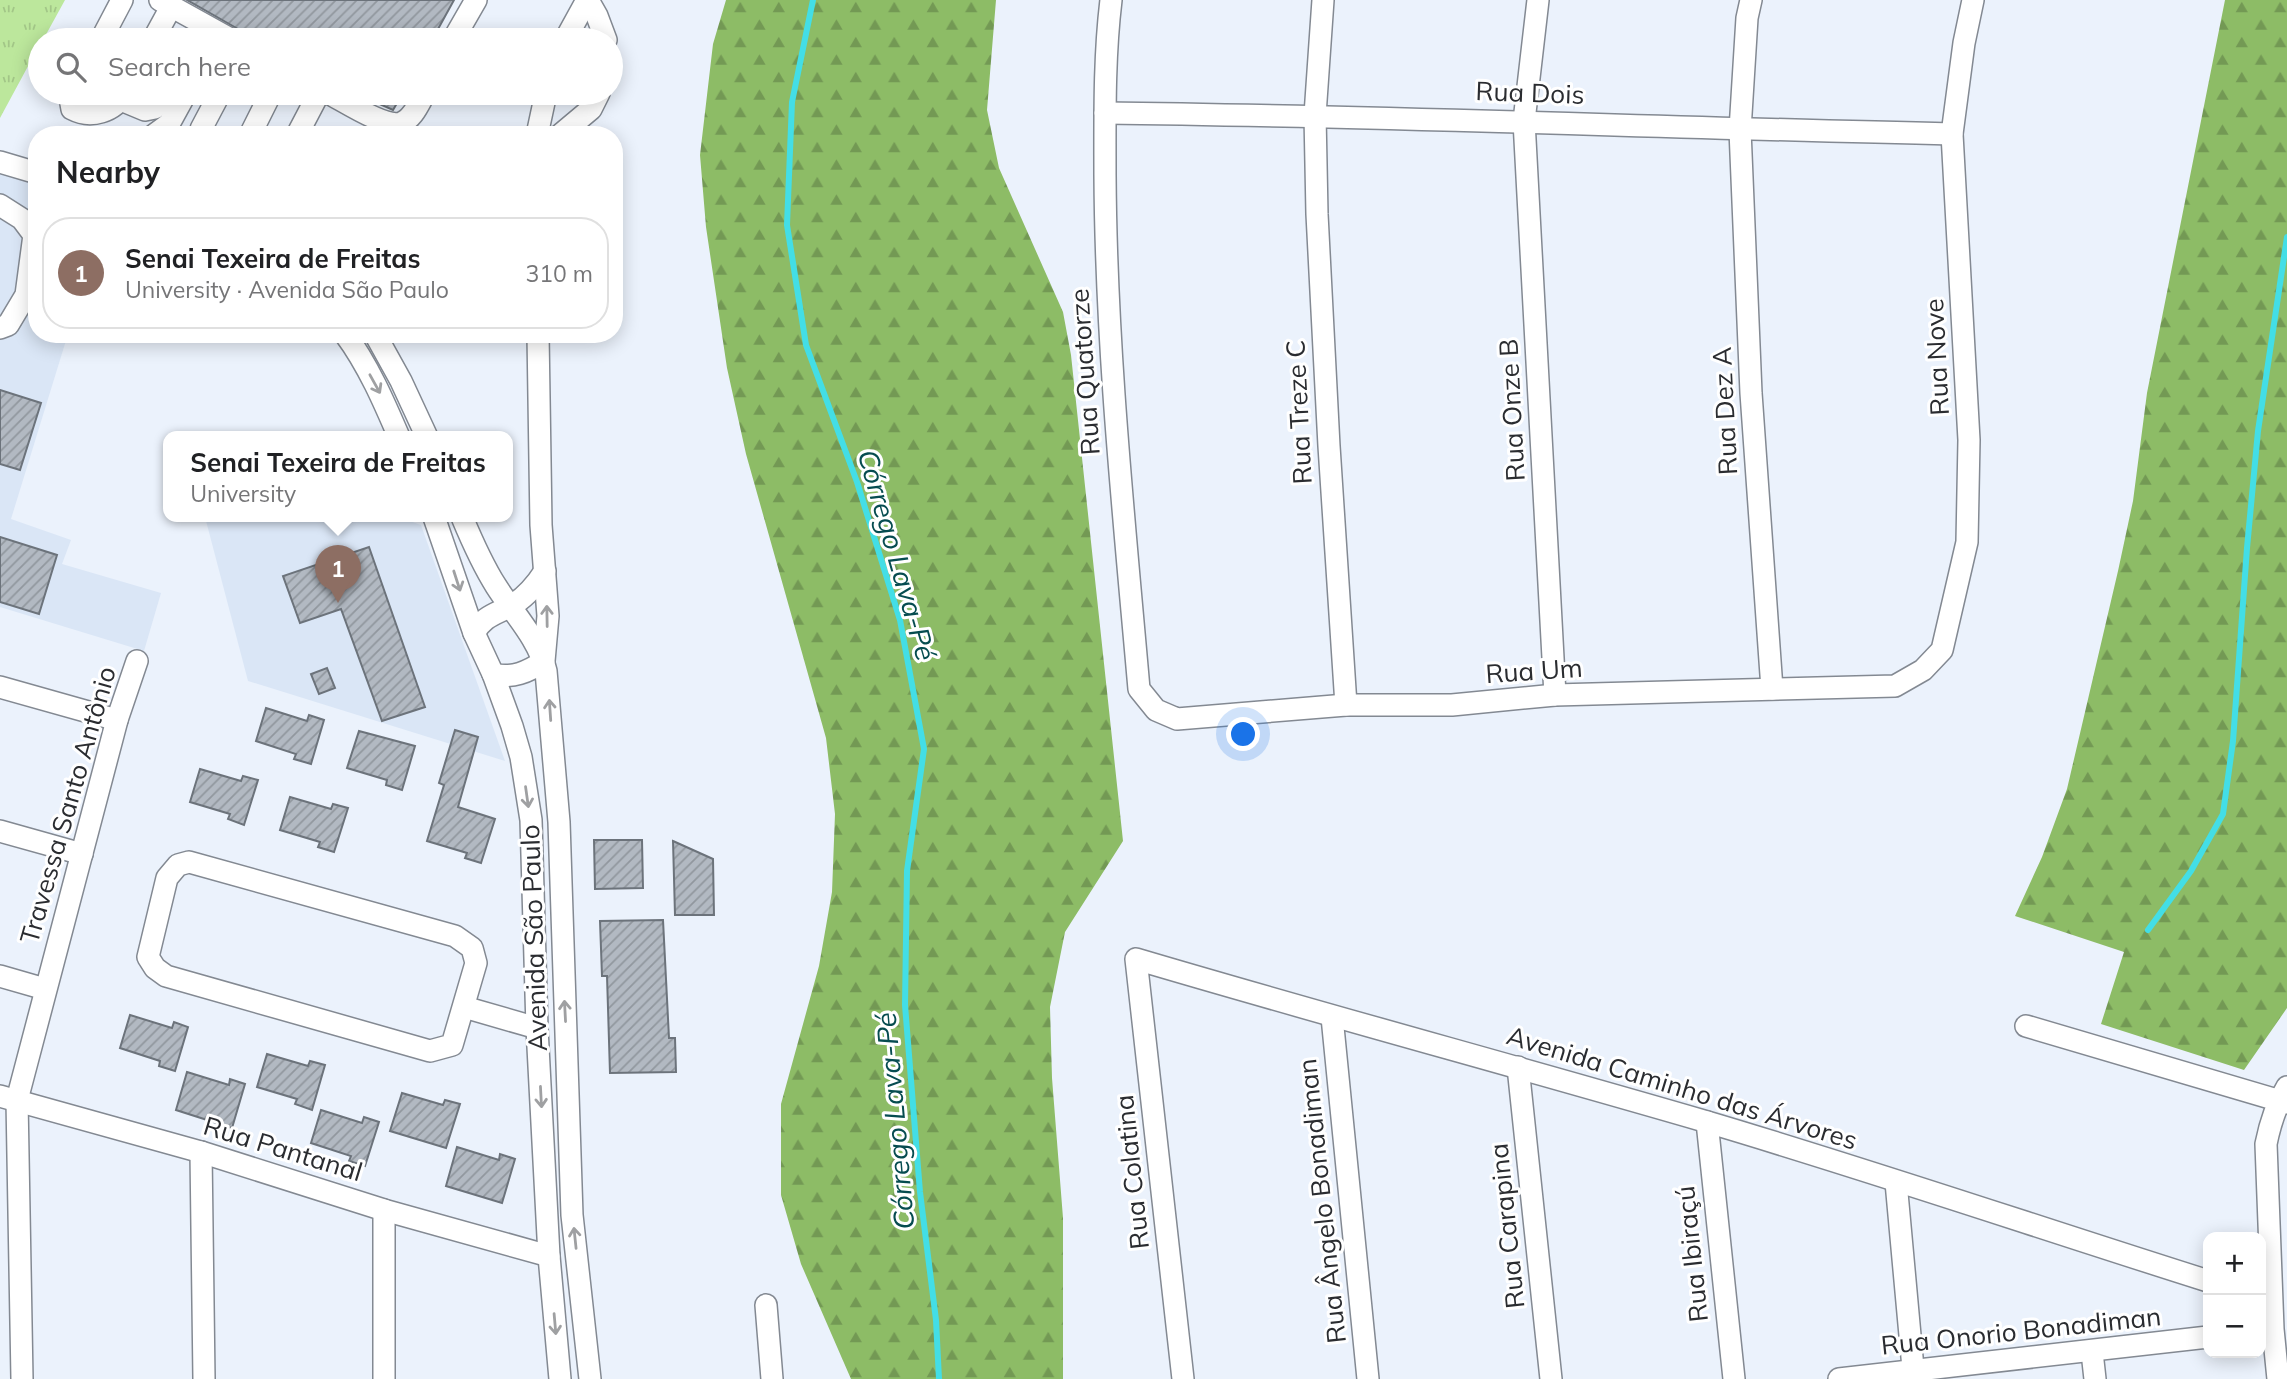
<!DOCTYPE html>
<meta charset="utf-8">
<style>
body{margin:0;font-family:Mulish,sans-serif;background:#f2f2f2;color:#202124}
.controls{position:absolute;right:21px;bottom:21px;display:grid;overflow:hidden;border-radius:14px;box-shadow:0 4px 18px #0003}
.controls button{width:63px;height:63px;display:grid;place-items:center;padding:0;border:0;border-bottom:2px solid #e0e0e0;background:#fff;color:#202124;font:35px sans-serif}
.you{position:absolute;left:1244px;top:735px;width:24px;height:24px;margin:-18px;border:5px solid #fff;border-radius:50%;background:#1a73e8;box-shadow:0 0 0 10px #1a73e833}
.badge{display:grid;place-items:center;width:46px;height:46px;border-radius:50%;background:#954cbf;color:#fff;font-size:23px;font-weight:700}
.pin{position:absolute;translate:-50% -58px;filter:drop-shadow(0 2px 4px #0008)}
.pin::after{content:'';position:absolute;top:37px;width:24px;height:21px;background:inherit;clip-path:polygon(0 0,100% 0,50% 100%)}
.popup{position:absolute;left:163px;top:431px;width:350px;height:91px;box-sizing:border-box;display:grid;place-content:center;border-radius:14px;background:#fff;filter:drop-shadow(0 2px 5px #0005);font-size:23px;white-space:nowrap;color:#757577}
.popup b{font-size:26px;color:#202124}
.popup::after{content:'';position:absolute;left:50%;top:100%;margin-left:-14px;border:14px solid transparent;border-top-color:#fff}
.list{margin:0;padding:0;list-style:none}
h2{display:flex;justify-content:space-between;align-items:center;height:91px;margin:0;padding:0 28px;font-size:30px}
h2 small{font-size:23px;font-weight:400;color:#757577}
.list li{display:grid;grid-template-columns:46px 1fr auto;gap:21px;align-items:center;box-sizing:border-box;height:112px;margin:0 14px 14px;padding:0 14px;border:2px solid #e0e0e0;border-radius:28px}
.list b{display:block;font-size:26px;white-space:nowrap}
.list p{margin:0;font-size:23px;white-space:nowrap;color:#757577}
.list em{font-size:23px;font-style:normal;color:#757577}
.icon{flex:none;width:38px;height:38px;fill:none;stroke:currentColor;stroke-width:2;stroke-linecap:round;stroke-linejoin:round}
.map{position:relative;flex:none;width:2287px;height:1379px;overflow:hidden}
.search{position:absolute;background:#fff;box-shadow:0 4px 18px #0003;left:28px;top:28px;width:595px;height:77px;display:flex;align-items:center;gap:18px;box-sizing:border-box;padding:0 24px;border-radius:38px;color:#757577;font-size:26px}
.panel{position:absolute;background:#fff;box-shadow:0 4px 18px #0003;left:28px;top:126px;width:595px;height:217px;border-radius:28px}
.map>svg:first-child{display:block}
.built{fill:#dae6f6}
.grass{fill:url(#grass-tufts)}
.forest{fill:url(#forest-firs)}
.lines{fill:none;stroke-linecap:round;stroke-linejoin:round}
.stream{stroke:#43dee6;stroke-width:6}
.building{fill:url(#building-hatch);stroke:#6c737b;stroke-width:2}
.minor-casing{stroke:#838992;stroke-width:24}
.minor{stroke:#fff;stroke-width:21}
.oneway{stroke:#9fa0a2}
.labels{text-anchor:middle;stroke-width:6;stroke-linejoin:round;paint-order:stroke}
.street-label{font-size:26px;fill:#2a2c30;stroke:#fff}
.water-label{font-size:28px;font-style:italic;fill:#064c50;stroke:#fff}
</style>
<div class="map">
<svg width="2287" height="1379" viewBox="0 0 2287 1379">
<defs>
<pattern id="grass-tufts" width="24" height="20" patternUnits="userSpaceOnUse" patternTransform="scale(1.75)"><rect width="24" height="20" fill="#bce79c"/><path d="M3 7l-1-3M5 7V3M7 7l1-3M15 17l-1-3M17 17v-4M19 17l1-3" fill="none" stroke="#a2c687"/></pattern>
<pattern id="forest-firs" width="22" height="20" patternUnits="userSpaceOnUse" patternTransform="scale(1.75)"><rect width="22" height="20" fill="#8dbc66"/><path d="M5 1l3.5 6h-7zM16 11l3.5 6h-7z" fill="#739954"/></pattern>
<pattern id="building-hatch" width="6" height="6" patternUnits="userSpaceOnUse" patternTransform="scale(1.75)"><rect width="6" height="6" fill="#b2b9c2"/><path d="M-1 1l2-2M0 6l6-6M5 7l2-2" fill="none" stroke="#91979e"/></pattern>
</defs>
<rect width="100%" height="100%" fill="#ebf2fc"/>
<g class="built">
<path d="M0,173L37,184V334H68L11,519L71,540L62,564L161,593L144,651L0,607Z"/>
<path d="M205,517H398L421,525L505,761L248,681Z"/>
</g>
<path class="grass" d="M0,0H65L43,40H40V44L0,118Z"/>
<g class="forest">
<path d="M726,0H996L987,110L999,168L1063,312L1071,355L1123,841L1065,932L1050,1007L1052,1078L1063,1218V1379H851L801,1264L781,1195V1104L819,966L832,892L835,814L826,738L746,454L727,368L706,227L700,155L713,44Z"/>
<path d="M2225,0H2287V1008L2244,1070L2101,1024L2124,952L2015,916L2042,857L2067,789L2118,571L2133,501L2147,393Z"/>
</g>
<g class="lines">
<g class="stream">
<path d="M813,0L792,102L787,225L806,345L857,482L900,620L924,749L907,871L905,1005L920,1192L936,1320L939,1379"/>
<path d="M2148,930L2191,871L2223,814L2233,741L2247,548L2258,431L2287,237"/>
</g>
</g>
<g class="building">
<path d="M187,0H454L432,40H253L238,29Z"/>
<path d="M355,93H403L393,110Z"/>
<path d="M0,390L41,403L20,470L0,464Z"/>
<path d="M0,537L57,555L39,614L0,602Z"/>
<path d="M369,547L425,707L382,721L341,609L300,623L283,576Z"/>
<path d="M327,668L335,688L319,694L311,674Z"/>
<path d="M266,708L307,721L309,715L324,720L311,764L294,759L296,754L256,741Z"/>
<path d="M455,730L478,737L458,807L495,819L481,863L465,858L467,853L427,841L444,785L439,783Z"/>
<path d="M359,731L415,746L402,790L386,785L387,780L347,768Z"/>
<path d="M200,769L241,781L243,776L258,780L244,825L228,819L230,814L190,802Z"/>
<path d="M290,797L331,809L333,804L348,808L334,852L318,847L320,842L280,830Z"/>
<path d="M594,840H642L643,888L595,889Z"/>
<path d="M673,841L713,859L714,915H675Z"/>
<path d="M663,920L669,1038H675L676,1072L610,1073L607,976H602L600,921Z"/>
<path d="M130,1015L172,1028L174,1022L188,1027L175,1071L159,1066L160,1061L120,1048Z"/>
<path d="M267,1054L308,1066L310,1061L325,1065L312,1110L295,1104L297,1099L257,1087Z"/>
<path d="M187,1072L229,1085L230,1079L245,1084L232,1128L176,1110Z"/>
<path d="M402,1093L443,1105L445,1100L460,1104L446,1148L390,1131Z"/>
<path d="M321,1110L362,1123L364,1117L379,1122L365,1166L349,1161L351,1156L311,1143Z"/>
<path d="M457,1147L499,1160L500,1154L515,1159L502,1203L446,1186Z"/>
</g>
<g class="lines">
<g class="minor-casing">
<g id="minor">
<path d="M160,0L232,40"/>
<path d="M588,0L597,16L606,40"/>
<path d="M1111,0C1104,58 1105,117 1105,175C1106,347 1124,518 1139,689L1156,710L1177,719L1346,705H1452L1555,695L1895,686L1923,670L1942,650L1967,542L1969,440L1952,134L1964,43L1973,0"/>
<path d="M1323,0L1315,115L1317,214L1329,446L1346,705"/>
<path d="M1538,0L1524,121L1555,695"/>
<path d="M1751,0L1747,18L1740,130L1751,393L1772,689"/>
<path d="M101,40L122,0"/>
<path d="M153,40L171,7"/>
<path d="M453,40L476,0"/>
<path d="M565,40L587,0"/>
<path d="M73,93L70,98L72,109C91,119 114,112 125,93"/>
<path d="M328,93C344,101 384,128 401,123C413,119 419,103 425,93"/>
<path d="M121,100L145,110L155,108L167,93"/>
<path d="M1105,113C1388,116 1670,128 1952,134"/>
<path d="M154,135L169,124L186,93"/>
<path d="M202,135L201,129L220,93"/>
<path d="M250,135L271,93"/>
<path d="M297,135L319,93"/>
<path d="M537,135L546,93"/>
<path d="M560,135L591,109L599,93"/>
<path d="M0,162L37,173"/>
<path d="M0,205L22,219L34,235L26,295L8,325L0,328"/>
<path d="M345,334C368,365 384,402 399,437"/>
<path d="M375,334L401,381L427,437"/>
<path d="M434,517L474,633L493,674L512,726L521,757L531,820L537,1028L549,1256L560,1379"/>
<path d="M462,517C472,541 482,564 496,586C513,613 539,639 546,671L559,822L572,1215L590,1379"/>
<path d="M474,633C483,617 493,615 509,607C524,599 536,585 545,571"/>
<path d="M493,674C512,679 528,672 544,661L548,616L541,525L538,334"/>
<path d="M0,687L117,720"/>
<path d="M0,831L82,854"/>
<path d="M189,862L455,936L472,948L476,963L452,1045L430,1051L166,976L155,968L148,957L167,878L178,865Z"/>
<path d="M0,976L45,989"/>
<path d="M464,1007L537,1028"/>
<path d="M1332,1017L1368,1379"/>
<path d="M2026,1026L2287,1103"/>
<path d="M1518,1067L1551,1379"/>
<path d="M0,1096L201,1152L384,1210L549,1256"/>
<path d="M1707,1122L1734,1379"/>
<path d="M201,1152L204,1379"/>
<path d="M1896,1182L1914,1379"/>
<path d="M384,1210V1379"/>
<path d="M766,1305L772,1379"/>
<path d="M2092,1352L2095,1379"/>
<path d="M22,1379L17,1100L117,720L137,661"/>
<path d="M1183,1379L1136,959C1325,1015 1515,1066 1704,1121C1873,1171 2040,1228 2208,1281"/>
<path d="M1839,1379L2208,1337"/>
<path d="M2278,1379L2273,1329L2266,1144C2270,1124 2276,1105 2287,1087"/>
</g>
</g>
<use href="#minor" class="minor"/>
</g>
<defs><path id="oneway-shaft" d="M-6 0H5M1.5-3L5.5 0L1.5 3" fill="none" stroke-width="1.6" stroke-linecap="round" stroke-linejoin="round" transform="scale(1.75)"/></defs>
<g class="oneway">
<use href="#oneway-shaft" transform="translate(375 384) rotate(61)"/>
<use href="#oneway-shaft" transform="translate(457 581) rotate(72)"/>
<use href="#oneway-shaft" transform="translate(547 616) rotate(-91)"/>
<use href="#oneway-shaft" transform="translate(550 710) rotate(-94)"/>
<use href="#oneway-shaft" transform="translate(527 797) rotate(82)"/>
<use href="#oneway-shaft" transform="translate(565 1011) rotate(-93)"/>
<use href="#oneway-shaft" transform="translate(541 1097) rotate(87)"/>
<use href="#oneway-shaft" transform="translate(575 1238) rotate(-96)"/>
<use href="#oneway-shaft" transform="translate(555 1324) rotate(85)"/>
</g>
<g class="labels">
<g class="street-label">
<text transform="translate(1530 93) rotate(2)" y="9">Rua Dois</text>
<text transform="translate(1937 357) rotate(-93)" y="9">Rua Nove</text>
<text transform="translate(1085 372) rotate(-94)" y="9">Rua Quatorze</text>
<text transform="translate(1512 410) rotate(-93)" y="9">Rua Onze B</text>
<text transform="translate(1725 411) rotate(-93)" y="9">Rua Dez A</text>
<text transform="translate(1299 412) rotate(-93)" y="9">Rua Treze C</text>
<text transform="translate(1534 671) rotate(-4)" y="9">Rua Um</text>
<text transform="translate(68 805) rotate(-74)" y="9">Travessa Santo Antônio</text>
<text transform="translate(534 938) rotate(-92)" y="9">Avenida São Paulo</text>
<text transform="translate(1682 1088) rotate(17)" y="9">Avenida Caminho das Árvores</text>
<text transform="translate(283 1149) rotate(17)" y="9">Rua Pantanal</text>
<text transform="translate(1132 1172) rotate(-96)" y="9">Rua Colatina</text>
<text transform="translate(1322 1201) rotate(-96)" y="9">Rua Ângelo Bonadiman</text>
<text transform="translate(1507 1226) rotate(-96)" y="9">Rua Carapina</text>
<text transform="translate(1692 1254) rotate(-96)" y="9">Rua Ibiraçú</text>
<text transform="translate(2021 1331) rotate(-6)" y="9">Rua Onorio Bonadiman</text>
</g>
<g class="water-label">
<text transform="translate(897 555) rotate(74)" y="10">Córrego Lava-Pé</text>
<text transform="translate(895 1121) rotate(-95)" y="10">Córrego Lava-Pé</text>
</g>
</g>
</svg>
<div class="controls">
<button>+</button>
<button>−</button>
</div>
<div class="you"></div>
<div class="pin badge" style="left:338px;top:603px;background:#8d6e63">1</div>
<div class="popup"><b>Senai Texeira de Freitas</b>University</div>
<div class="search"><svg class="icon" aria-label="search" viewBox="0 0 24 24"><circle cx="10" cy="10" r="6"/><path d="M15 15l6 6"/></svg>Search here</div>
<section class="panel">
<h2>Nearby<small></small></h2>
<ul class="list">
<li><span class="badge" style="background:#8d6e63">1</span><div><b>Senai Texeira de Freitas</b><p>University · Avenida São Paulo</p></div><em>310 m</em></li>
</ul>
</section>
</div>
